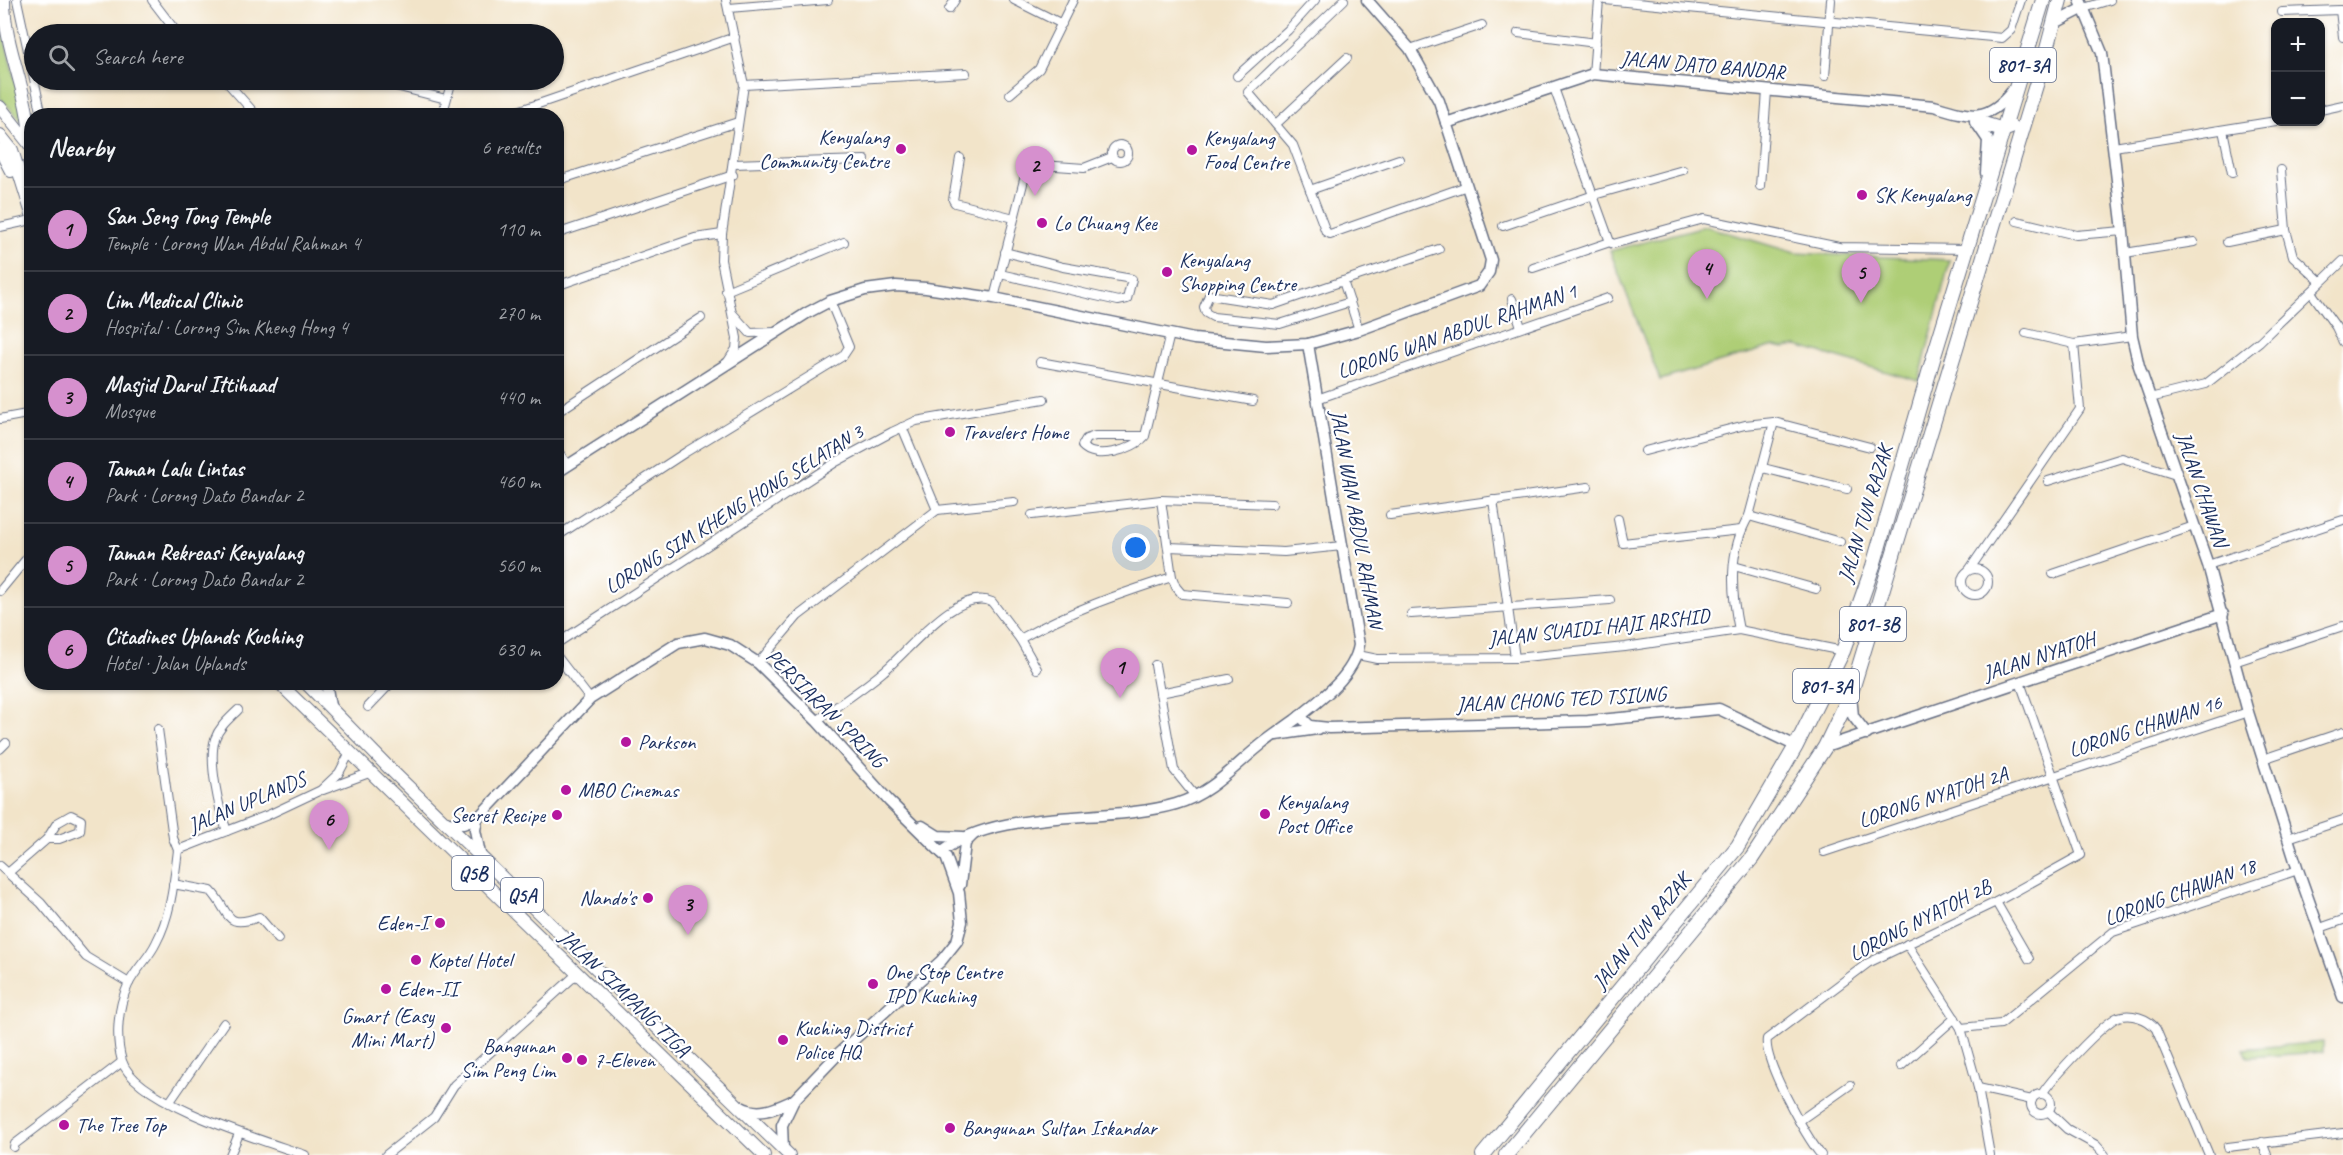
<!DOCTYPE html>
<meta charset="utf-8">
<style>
body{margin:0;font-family:Caveat,sans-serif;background:#242831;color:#f1f3f6}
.controls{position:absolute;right:18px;top:18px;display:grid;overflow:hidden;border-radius:12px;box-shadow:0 2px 4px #0004}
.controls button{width:54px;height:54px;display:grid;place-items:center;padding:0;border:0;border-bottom:2px solid #363941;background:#171b24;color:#f1f3f6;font:30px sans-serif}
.you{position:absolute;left:1136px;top:548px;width:21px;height:21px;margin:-15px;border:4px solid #fff;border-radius:50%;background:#1a73e8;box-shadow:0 0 0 9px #1a73e833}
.badge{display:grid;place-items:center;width:39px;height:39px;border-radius:50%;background:#d690ce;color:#111;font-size:20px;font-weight:700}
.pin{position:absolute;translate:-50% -50px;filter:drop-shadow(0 2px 3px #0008)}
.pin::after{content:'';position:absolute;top:32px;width:21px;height:18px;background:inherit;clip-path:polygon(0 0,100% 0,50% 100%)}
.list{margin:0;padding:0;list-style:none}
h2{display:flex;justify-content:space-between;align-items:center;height:78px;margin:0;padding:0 24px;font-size:26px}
h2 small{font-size:20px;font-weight:400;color:#9ea1a6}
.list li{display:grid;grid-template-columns:39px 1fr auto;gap:18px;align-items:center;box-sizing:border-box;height:84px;padding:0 24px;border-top:2px solid #363941}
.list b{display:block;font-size:22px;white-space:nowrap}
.list p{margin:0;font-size:20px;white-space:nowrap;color:#9ea1a6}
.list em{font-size:20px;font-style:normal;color:#9ea1a6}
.icon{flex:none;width:33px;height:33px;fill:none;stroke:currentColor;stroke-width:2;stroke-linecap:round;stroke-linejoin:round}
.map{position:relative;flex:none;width:2343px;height:1155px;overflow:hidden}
.search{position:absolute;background:#171b24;box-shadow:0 2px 4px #0004;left:24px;top:24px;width:540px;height:66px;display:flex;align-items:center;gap:15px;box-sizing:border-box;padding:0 21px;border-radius:33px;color:#9ea1a6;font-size:22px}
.panel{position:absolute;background:#171b24;box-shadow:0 2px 4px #0004;left:24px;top:108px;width:540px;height:582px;border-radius:24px}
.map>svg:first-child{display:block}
.green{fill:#aece76;stroke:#647e6a;stroke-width:1.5}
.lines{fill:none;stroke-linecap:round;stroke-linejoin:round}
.street-casing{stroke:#666e83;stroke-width:10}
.secondary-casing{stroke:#666e83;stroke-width:13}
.primary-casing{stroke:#666e83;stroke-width:14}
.highway-casing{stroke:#666e83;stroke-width:16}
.street{stroke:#fff;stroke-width:8}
.secondary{stroke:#fff;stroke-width:10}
.primary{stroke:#fff;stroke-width:12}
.highway{stroke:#fff;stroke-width:14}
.poi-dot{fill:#b5179e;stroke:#fff;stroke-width:2}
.labels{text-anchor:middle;stroke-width:4.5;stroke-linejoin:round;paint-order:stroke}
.shield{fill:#fff;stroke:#5f6d8e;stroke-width:1.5}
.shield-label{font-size:20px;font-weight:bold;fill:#1b2f5e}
.street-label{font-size:21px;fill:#1b2f5e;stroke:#fff}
.poi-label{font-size:21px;fill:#1b2f5e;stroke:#fff;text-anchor:start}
</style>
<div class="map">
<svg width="2343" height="1155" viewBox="0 0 2343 1155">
<rect width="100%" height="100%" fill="#fff"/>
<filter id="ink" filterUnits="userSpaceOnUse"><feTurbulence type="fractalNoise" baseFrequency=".0167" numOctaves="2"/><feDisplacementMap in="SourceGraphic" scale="12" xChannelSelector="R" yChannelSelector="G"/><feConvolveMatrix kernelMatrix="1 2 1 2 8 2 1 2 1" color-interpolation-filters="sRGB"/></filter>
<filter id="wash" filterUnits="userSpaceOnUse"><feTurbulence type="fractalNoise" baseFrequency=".008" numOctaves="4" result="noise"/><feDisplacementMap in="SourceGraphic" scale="24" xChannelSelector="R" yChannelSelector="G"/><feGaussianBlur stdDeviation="1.35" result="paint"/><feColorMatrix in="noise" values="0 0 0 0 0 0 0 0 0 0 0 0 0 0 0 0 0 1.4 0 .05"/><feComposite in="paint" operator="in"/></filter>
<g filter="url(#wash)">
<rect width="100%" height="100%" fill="#f2e4c9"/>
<g class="green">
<path d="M0,20L26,125L0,98Z"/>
<path d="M1705,226L1795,253L1950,260L1919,381L1797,346L1784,348L1774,346L1660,380L1610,251Z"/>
<path d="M2323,1042V1052L2248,1057L2244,1049Z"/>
</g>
</g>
<g filter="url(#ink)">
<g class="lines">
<g class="street-casing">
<g id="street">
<path d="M17,0L42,116"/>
<path d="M152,0L178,34"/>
<path d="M726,0L744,85L722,234L721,260L737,338L736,349L727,363"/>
<path d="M1014,0L1062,24"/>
<path d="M1344,0L1248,92L1293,145L1326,232L1330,234L1467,186"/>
<path d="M1605,0L2002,38L2011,30L2021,0"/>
<path d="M729,8L828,0"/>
<path d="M2084,8L2110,0"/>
<path d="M949,9L955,0"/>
<path d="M2282,12L2340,10L2343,37"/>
<path d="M1518,33L1596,43"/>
<path d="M1410,49L1482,25"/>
<path d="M1593,74L1599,0"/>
<path d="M1237,76L1288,30L1315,0"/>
<path d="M1825,76L1831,0"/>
<path d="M225,80L257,116"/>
<path d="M372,80L446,99"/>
<path d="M744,85L966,73"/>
<path d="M1554,88L1610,242L1613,244L1704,219L1839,247L1967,249"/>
<path d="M1010,94L1039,69L1073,0"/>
<path d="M2320,110L2343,105"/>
<path d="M442,116L452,80"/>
<path d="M503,116L735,37"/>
<path d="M1276,124L1347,58"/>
<path d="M2223,130L2232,173"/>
<circle cx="1120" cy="153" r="8"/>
<path d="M2114,147L2276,121"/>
<path d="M960,158L953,200L955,203L1014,218"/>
<path d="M734,164L865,160"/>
<path d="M2281,170L2286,230L2293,256L2320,281"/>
<path d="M556,181L738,122"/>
<path d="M1760,186L1767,91"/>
<path d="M1310,190L1399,159"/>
<path d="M2017,221L2076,235L2123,231"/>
<path d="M1503,226L1594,195L1683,170"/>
<path d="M0,227L32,220"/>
<path d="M556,234L733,175"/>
<path d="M2227,242L2286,230"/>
<path d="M2125,253L2194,242"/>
<path d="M1533,268L1610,242"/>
<path d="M1000,274L1118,301L1127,299L1132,279L1063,267L1005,252"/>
<path d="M1343,281L1273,305L1209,295L1204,307L1206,313L1213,317L1280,324L1350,302"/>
<path d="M556,286L695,238L722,234"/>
<path d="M726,291L844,242"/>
<path d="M2311,292L2336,327L2343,342"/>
<path d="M994,298L1028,164L1084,168L1112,157"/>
<path d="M1512,299L1521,327"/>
<path d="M733,314L750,333L775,332"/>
<path d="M1359,330L1343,281L1439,249"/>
<path d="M2026,333L2074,344L2132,336"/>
<path d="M1040,362L1253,401"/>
<path d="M2150,398L2206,384L2260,341L2343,261"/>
<path d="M1317,399L1608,298"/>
<path d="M556,413L701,318"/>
<path d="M0,419L32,413"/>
<path d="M1145,436H1095L1086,439L1082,446C1095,461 1134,450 1145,436L1170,334"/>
<path d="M556,448L568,466"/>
<path d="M1645,451L1745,425L1774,422L1870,447"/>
<path d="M1763,468L1847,489"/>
<path d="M2048,481L2122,458L2176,475"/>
<path d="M1161,500L1172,577L1176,587L1182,594L1288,603"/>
<path d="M1493,500L1515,658"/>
<path d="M937,510L1014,502"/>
<path d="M1032,515L1161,500L1272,504"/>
<path d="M1390,515L1588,487"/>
<path d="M1749,516L1840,542"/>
<path d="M1618,519L1623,543L1741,530"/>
<path d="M556,537L686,452L843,356L849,347L830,301"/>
<path d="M1169,547L1284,552L1342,546"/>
<path d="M2208,565L2343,520"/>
<path d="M1734,566L1816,589"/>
<circle cx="1975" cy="582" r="13"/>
<path d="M1969,570L2080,409L2074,344"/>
<path d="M2053,574L2194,526"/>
<path d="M0,591L32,552"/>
<path d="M1411,614L1610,600"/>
<path d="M1739,630C1731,592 1728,551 1749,516L1774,422"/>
<path d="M1020,639C1069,611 1119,594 1172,577"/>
<path d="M556,644L836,462L892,432L916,421L1044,399"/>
<path d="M556,655L590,699"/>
<path d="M1358,655L1377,659L1515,658L1625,647L1739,630L1843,651"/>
<path d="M2234,662L2343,626"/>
<path d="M758,663L798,616L937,510L902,427"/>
<path d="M1155,665L1174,770L1195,796"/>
<path d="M1160,693L1229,679"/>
<path d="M368,707L392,682"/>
<path d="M817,721C839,704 863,689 884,671C909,651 957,586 992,602L1020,639L1037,669"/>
<path d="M158,729L173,838L178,850"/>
<path d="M0,749L6,743"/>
<path d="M2263,759L2343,732"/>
<path d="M323,790L369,773"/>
<path d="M71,815L81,820L80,831L59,839H47L57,823Z"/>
<path d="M227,831C219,810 208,761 215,739C219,727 229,719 238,710"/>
<path d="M2288,838L2343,820"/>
<path d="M1824,852L2248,712"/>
<path d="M0,866L41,903L86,957L129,983"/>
<path d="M8,873L47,839"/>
<path d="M173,884L211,891C231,912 223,930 259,917L278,939"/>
<path d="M1996,902L2029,959"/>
<path d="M2320,928L2343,920"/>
<path d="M1907,944L1961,1028L1978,1088L1990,1155"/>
<path d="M1961,1028L2001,1024L2113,932L2298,870"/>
<path d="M1901,1066L1955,1018"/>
<path d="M1978,1088L2032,1100"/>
<path d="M2042,1094C2052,1078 2102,1024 2118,1017C2131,1013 2148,1018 2156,1029L2209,1155"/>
<circle cx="2041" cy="1104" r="10"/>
<path d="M169,1103L224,1023"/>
<path d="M2048,1111L2067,1129L2096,1145L2105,1155"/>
<path d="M1799,1121L1850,1085"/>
<path d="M2262,1142L2267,1155"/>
<path d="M14,1147L15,1144L122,1062"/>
<path d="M2228,1147L2343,1133"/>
<path d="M230,1155L239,1134"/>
<path d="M305,1155C265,1141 135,1103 122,1061C115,1037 118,1007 128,985C135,970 149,958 156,943C171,915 174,882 178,850L268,815L321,790L339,773L349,754"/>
<path d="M386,1155L434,1117L454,1085L577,974"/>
<path d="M1821,1155C1806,1136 1763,1061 1767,1039L1868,963L1996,902L2081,855L2020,682"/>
</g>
</g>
<g class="secondary-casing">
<g id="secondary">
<path d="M2080,0L2102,53L2123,231L2132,336L2139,366L2208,565L2248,712L2298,870L2343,997"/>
<path d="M2053,24L2084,8"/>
<path d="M1975,121L1988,140L1986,173"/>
<path d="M1446,123L1593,74L1934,106C1970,117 1988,123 2013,90"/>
<path d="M556,473L807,313L830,301L865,290L896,286L926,288L994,298L1194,339L1266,346L1308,344L1359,330L1479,286L1489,272L1491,260L1439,101L1410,49L1367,0"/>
<path d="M326,682L330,706"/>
<path d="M1851,695L1853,716L1867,734"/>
<path d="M1300,716L1310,726L1329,728L1588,721L1719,709L1796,746"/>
<path d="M1276,735L1317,729"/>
<path d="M1825,747L2223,614"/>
<path d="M477,819L475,830L480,854"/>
<path d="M447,823L463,824L477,819L590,699L678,643L705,638L730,645L758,663L817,721L889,801L946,857L959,893L962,922L957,941L941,961L839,1053L794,1100L782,1125L783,1149"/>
<path d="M922,826L938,836L963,837"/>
<path d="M941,852C998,806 1108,824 1176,804C1211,794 1234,766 1262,744C1272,736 1284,728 1295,720C1318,702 1354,676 1359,645L1308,344"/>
<path d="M960,885L965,843L973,835"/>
<path d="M741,1107C760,1117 776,1108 794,1100"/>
</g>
</g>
<g class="primary-casing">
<g id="primary">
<path d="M4,0C4,49 30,94 30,143"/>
<path d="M0,107L31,146"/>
<path d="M0,135L12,150L32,214"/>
<path d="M0,150L11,171"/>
<path d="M278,682L764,1155"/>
<path d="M305,682L390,769L789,1155"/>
</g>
</g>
<g class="highway-casing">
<g id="highway">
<path d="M1977,122L2003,130L2011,127"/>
<path d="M1483,1155L1738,846L1796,746L1843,651L1873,566L1933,359L2043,0"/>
<path d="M1506,1155L1752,858L1825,747L1851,693L2047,49L2060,0"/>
</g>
</g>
<use href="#street" class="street"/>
<use href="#secondary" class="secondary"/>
<use href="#primary" class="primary"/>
<use href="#highway" class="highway"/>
</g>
</g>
<g class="poi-dot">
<circle cx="901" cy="149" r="6"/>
<circle cx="1192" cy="150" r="6"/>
<circle cx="1862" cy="195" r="6"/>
<circle cx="1042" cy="223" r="6"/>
<circle cx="1167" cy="272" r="6"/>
<circle cx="950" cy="432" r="6"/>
<circle cx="626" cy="742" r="6"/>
<circle cx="566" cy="790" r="6"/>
<circle cx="1265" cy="814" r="6"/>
<circle cx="557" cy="815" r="6"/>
<circle cx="648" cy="898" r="6"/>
<circle cx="440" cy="923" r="6"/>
<circle cx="416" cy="960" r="6"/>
<circle cx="873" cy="984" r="6"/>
<circle cx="386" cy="989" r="6"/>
<circle cx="446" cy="1028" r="6"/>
<circle cx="783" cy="1040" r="6"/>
<circle cx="567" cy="1058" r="6"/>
<circle cx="582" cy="1060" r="6"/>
<circle cx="64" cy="1125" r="6"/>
<circle cx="950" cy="1128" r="6"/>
</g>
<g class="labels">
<g class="shield">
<rect x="1990" y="48" width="66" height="34" rx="4.5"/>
<rect x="1840" y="607" width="66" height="34" rx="4.5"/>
<rect x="1793" y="669" width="66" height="34" rx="4.5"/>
<rect x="452" y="856" width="42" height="34" rx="4.5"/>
<rect x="501" y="878" width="42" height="34" rx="4.5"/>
</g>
<g class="shield-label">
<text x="2023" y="72">801-3A</text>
<text x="1873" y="631">801-3B</text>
<text x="1826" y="693">801-3A</text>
<text x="473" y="880">Q5B</text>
<text x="522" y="902">Q5A</text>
</g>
<g class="street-label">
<text transform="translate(1703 65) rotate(5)" y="7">JALAN DATO BANDAR</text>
<text transform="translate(1457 331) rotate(-19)" y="7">LORONG WAN ABDUL RAHMAN 1</text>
<text transform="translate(2202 489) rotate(71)" y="7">JALAN CHAWAN</text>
<text transform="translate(734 509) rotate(-32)" y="7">LORONG SIM KHENG HONG SELATAN 3</text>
<text transform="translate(1865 514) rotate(-73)" y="7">JALAN TUN RAZAK</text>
<text transform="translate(1357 519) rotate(80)" y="7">JALAN WAN ABDUL RAHMAN</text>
<text transform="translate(1599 627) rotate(-6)" y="7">JALAN SUAIDI HAJI ARSHID</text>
<text transform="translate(2039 656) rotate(-18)" y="7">JALAN NYATOH</text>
<text transform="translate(1561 699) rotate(-3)" y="7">JALAN CHONG TED TSIUNG</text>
<text transform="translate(826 708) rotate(45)" y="7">PERSIARAN SPRING</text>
<text transform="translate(2145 726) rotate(-18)" y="7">LORONG CHAWAN 16</text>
<text transform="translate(1933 797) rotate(-18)" y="7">LORONG NYATOH 2A</text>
<text transform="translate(247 802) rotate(-23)" y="7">JALAN UPLANDS</text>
<text transform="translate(2180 892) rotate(-20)" y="7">LORONG CHAWAN 18</text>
<text transform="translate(1920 920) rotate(-27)" y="7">LORONG NYATOH 2B</text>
<text transform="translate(1641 931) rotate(-51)" y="7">JALAN TUN RAZAK</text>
<text transform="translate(625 993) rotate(44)" y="7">JALAN SIMPANG TIGA</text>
</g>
<g class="poi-label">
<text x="889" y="144" text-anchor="end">Kenyalang<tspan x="889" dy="24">Community Centre</tspan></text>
<text x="1204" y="145">Kenyalang<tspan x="1204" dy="24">Food Centre</tspan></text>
<text x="1874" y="202">SK Kenyalang</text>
<text x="1054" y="230">Lo Chuang Kee</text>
<text x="1179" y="267">Kenyalang<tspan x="1179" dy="24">Shopping Centre</tspan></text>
<text x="962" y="439">Travelers Home</text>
<text x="638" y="749">Parkson</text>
<text x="578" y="797">MBO Cinemas</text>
<text x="1277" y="809">Kenyalang<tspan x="1277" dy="24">Post Office</tspan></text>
<text x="545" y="822" text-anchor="end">Secret Recipe</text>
<text x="636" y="905" text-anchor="end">Nando's</text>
<text x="428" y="930" text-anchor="end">Eden-I</text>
<text x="428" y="967">Koptel Hotel</text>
<text x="885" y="979">One Stop Centre<tspan x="885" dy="24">IPD Kuching</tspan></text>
<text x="398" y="996">Eden-II</text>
<text x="434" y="1023" text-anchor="end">Gmart (Easy<tspan x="434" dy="24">Mini Mart)</tspan></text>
<text x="795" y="1035">Kuching District<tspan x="795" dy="24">Police HQ</tspan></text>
<text x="555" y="1053" text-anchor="end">Bangunan<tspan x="555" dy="24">Sim Peng Lim</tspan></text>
<text x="594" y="1067">7-Eleven</text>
<text x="76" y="1132">The Tree Top</text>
<text x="962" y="1135">Bangunan Sultan Iskandar</text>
</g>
</g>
</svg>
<div class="controls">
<button>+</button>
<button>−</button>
</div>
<div class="you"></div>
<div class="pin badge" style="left:1120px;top:698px">1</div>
<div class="pin badge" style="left:1035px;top:196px">2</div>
<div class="pin badge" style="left:688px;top:935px">3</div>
<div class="pin badge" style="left:1707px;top:299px">4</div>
<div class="pin badge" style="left:1861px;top:303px">5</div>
<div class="pin badge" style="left:329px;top:850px">6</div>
<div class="search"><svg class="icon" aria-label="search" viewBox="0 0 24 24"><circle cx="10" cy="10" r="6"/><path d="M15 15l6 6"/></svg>Search here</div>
<section class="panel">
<h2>Nearby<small>6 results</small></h2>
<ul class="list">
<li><span class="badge">1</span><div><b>San Seng Tong Temple</b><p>Temple · Lorong Wan Abdul Rahman 4</p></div><em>110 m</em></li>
<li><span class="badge">2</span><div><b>Lim Medical Clinic</b><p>Hospital · Lorong Sim Kheng Hong 4</p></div><em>270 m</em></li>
<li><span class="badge">3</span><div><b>Masjid Darul Ittihaad</b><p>Mosque</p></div><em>440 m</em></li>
<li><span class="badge">4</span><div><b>Taman Lalu Lintas</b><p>Park · Lorong Dato Bandar 2</p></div><em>460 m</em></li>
<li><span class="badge">5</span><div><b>Taman Rekreasi Kenyalang</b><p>Park · Lorong Dato Bandar 2</p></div><em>560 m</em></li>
<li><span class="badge">6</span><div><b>Citadines Uplands Kuching</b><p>Hotel · Jalan Uplands</p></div><em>630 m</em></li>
</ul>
</section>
</div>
